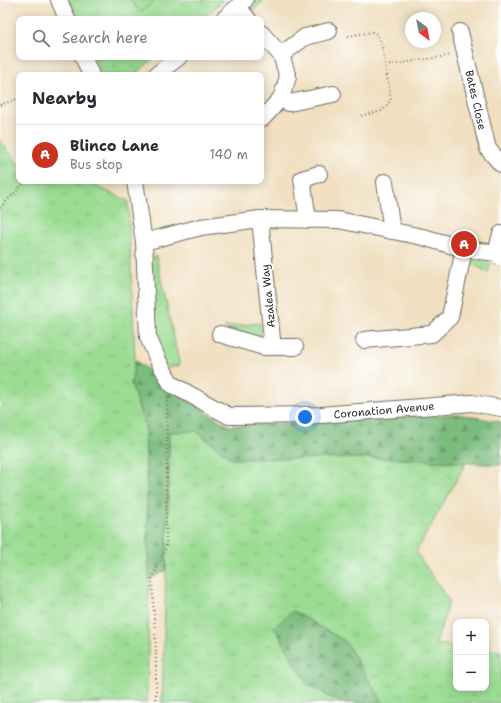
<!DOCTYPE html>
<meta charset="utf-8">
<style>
body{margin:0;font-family:"Shantell Sans",sans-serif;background:#f7f7f7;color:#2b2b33}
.controls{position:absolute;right:12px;bottom:12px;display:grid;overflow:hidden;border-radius:8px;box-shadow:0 2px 10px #0003}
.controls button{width:36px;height:36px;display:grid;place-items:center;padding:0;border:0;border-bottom:1px solid #e1e1e2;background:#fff;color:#2b2b33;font:20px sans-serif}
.compass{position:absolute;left:405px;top:12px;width:36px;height:36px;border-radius:50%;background:#fff;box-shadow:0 2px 10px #0003;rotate:148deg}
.you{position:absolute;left:305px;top:417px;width:14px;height:14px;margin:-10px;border:3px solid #fff;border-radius:50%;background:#1a73e8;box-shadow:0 0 0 6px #1a73e833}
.badge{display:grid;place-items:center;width:26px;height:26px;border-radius:50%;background:#c8321e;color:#fff;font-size:13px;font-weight:700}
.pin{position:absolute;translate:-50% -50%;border:2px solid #fff;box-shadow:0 1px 4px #0006}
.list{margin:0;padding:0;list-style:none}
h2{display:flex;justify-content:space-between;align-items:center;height:52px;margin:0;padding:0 16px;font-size:17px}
h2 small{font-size:13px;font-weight:400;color:#7c7c81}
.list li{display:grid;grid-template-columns:26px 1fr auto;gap:12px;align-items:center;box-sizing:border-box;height:60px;padding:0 16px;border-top:1px solid #e1e1e2}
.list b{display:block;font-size:15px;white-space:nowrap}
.list p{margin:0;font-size:13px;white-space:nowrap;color:#7c7c81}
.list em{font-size:13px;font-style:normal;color:#7c7c81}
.icon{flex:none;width:22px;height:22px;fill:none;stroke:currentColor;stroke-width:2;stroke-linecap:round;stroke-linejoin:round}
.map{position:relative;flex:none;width:501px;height:703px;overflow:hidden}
.search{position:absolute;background:#fff;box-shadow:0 2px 10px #0003;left:16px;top:16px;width:248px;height:44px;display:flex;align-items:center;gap:10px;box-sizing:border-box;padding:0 14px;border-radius:8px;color:#7c7c81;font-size:15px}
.panel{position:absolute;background:#fff;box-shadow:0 2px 10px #0003;left:16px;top:72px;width:248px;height:112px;border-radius:8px}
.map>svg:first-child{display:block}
.grass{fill:url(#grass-tufts);stroke:#63845f}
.forest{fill:url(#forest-firs);stroke:#547454}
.park{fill:url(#park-crowns);stroke:#63845f}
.garden{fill:#9bdc93;stroke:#63845f}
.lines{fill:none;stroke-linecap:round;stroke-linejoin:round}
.minor-casing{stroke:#706a5f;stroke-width:18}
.path{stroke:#706a5f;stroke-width:2;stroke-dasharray:1 3;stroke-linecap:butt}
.minor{stroke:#fff;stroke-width:16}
.labels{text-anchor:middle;stroke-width:4;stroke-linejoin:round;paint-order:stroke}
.street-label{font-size:11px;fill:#2b2b2b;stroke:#fff}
</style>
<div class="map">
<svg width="501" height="703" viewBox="0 0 501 703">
<defs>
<pattern id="grass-tufts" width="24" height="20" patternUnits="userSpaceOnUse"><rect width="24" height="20" fill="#9bdc93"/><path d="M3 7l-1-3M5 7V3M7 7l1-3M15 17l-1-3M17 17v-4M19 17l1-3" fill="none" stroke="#86bd7f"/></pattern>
<pattern id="forest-firs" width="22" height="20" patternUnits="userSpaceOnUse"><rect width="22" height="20" fill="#7cbc7d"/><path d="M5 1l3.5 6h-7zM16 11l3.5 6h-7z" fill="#669967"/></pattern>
<pattern id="park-crowns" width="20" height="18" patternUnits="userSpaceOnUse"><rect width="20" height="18" fill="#9bdc93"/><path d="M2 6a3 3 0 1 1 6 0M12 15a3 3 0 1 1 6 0" fill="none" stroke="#86bd7f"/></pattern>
</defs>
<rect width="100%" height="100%" fill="#fff"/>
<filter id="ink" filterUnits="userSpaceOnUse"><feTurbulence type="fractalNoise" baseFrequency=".025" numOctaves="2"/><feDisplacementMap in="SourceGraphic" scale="8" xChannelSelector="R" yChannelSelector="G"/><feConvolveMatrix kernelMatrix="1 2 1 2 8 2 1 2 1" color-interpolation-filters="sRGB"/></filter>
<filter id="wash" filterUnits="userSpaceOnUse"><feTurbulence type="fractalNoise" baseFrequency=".012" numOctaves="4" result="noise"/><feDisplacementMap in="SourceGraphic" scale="16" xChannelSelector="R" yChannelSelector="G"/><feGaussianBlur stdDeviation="0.9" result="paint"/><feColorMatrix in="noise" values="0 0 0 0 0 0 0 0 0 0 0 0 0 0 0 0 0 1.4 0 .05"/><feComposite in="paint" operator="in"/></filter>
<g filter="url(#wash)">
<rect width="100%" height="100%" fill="#f0dfc0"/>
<g class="grass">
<path d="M251,0H264L254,10L248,13V9Z"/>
<path d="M0,140L19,165V181H31L33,183L51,181H85L128,201L135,360L131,384L145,426L149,580L147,703H0Z"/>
<path d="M156,256L179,362V366L166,368L157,352L146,261Z"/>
<path d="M470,258L491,263L488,272L465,261Z"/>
<path d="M260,323L262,336L260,339L224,327Z"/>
<path d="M196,431L232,459L386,458L466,463L416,552L449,601L436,644L456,646V688H486V649L501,651V703H162L169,478V432Z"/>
</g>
<g class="forest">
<path d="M135,360C166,384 196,407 229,426L458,414L501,422V465L386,458L232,459L196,431L169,432L166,570L149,580L145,426L131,384Z"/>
<path d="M293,611L345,641L382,701L380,703H341L307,684L274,627Z"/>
</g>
<g class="park">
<path d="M69,0H224L201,19H77Z"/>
<path d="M94,57H155L134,75H102Z"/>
</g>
<path class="garden" d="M130,0H153L154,1L141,12Z"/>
</g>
<g filter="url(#ink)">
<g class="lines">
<g class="minor-casing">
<g id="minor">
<path d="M59,0L67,19"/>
<path d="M238,7L248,19"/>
<path d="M224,19L245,0"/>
<path d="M460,32L488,149L501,164"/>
<path d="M261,33L281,55L288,77L281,98L263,118L261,119"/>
<path d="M281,55L305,37L329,31"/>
<path d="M83,57L91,75"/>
<path d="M156,75L179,57"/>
<path d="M281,98L289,103L333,94"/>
<path d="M135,181L144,242L148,337L158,360L171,384L229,416L321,415L472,403L501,408"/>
<path d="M385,182L392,231"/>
<path d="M308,220L302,179L319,174"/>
<path d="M144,242L201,227L260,219L338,220L423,237L464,249L496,253L501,258"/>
<path d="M496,253L501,234"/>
<path d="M220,334L264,347L272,339L260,219"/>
<path d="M364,340L432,334L450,317L464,249"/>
<path d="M264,347H295"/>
</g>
</g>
<g class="path">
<path d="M348,36L372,32L377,34L382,46L391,100L382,111L360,116"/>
<path d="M385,66L452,55"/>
<path d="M0,105L19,98"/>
<path d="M0,208L26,181"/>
<path d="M156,703V651L152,579L166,547L167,403L168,397"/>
</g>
<use href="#minor" class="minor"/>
</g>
</g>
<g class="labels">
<g class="street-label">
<text transform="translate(476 100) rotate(77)" y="4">Bates Close</text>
<text transform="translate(268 296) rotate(-96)" y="4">Azalea Way</text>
<text transform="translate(384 410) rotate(-5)" y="4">Coronation Avenue</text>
</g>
</g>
</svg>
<div class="controls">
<button>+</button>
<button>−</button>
</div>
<svg class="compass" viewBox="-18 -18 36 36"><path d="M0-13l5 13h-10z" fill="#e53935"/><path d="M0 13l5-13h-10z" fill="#7c7c81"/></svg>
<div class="you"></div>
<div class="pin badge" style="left:464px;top:244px">A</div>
<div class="search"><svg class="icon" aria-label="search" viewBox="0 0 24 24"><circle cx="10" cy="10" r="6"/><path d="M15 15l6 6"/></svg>Search here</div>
<section class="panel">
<h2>Nearby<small></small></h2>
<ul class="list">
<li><span class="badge">A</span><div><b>Blinco Lane</b><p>Bus stop</p></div><em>140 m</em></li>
</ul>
</section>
</div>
